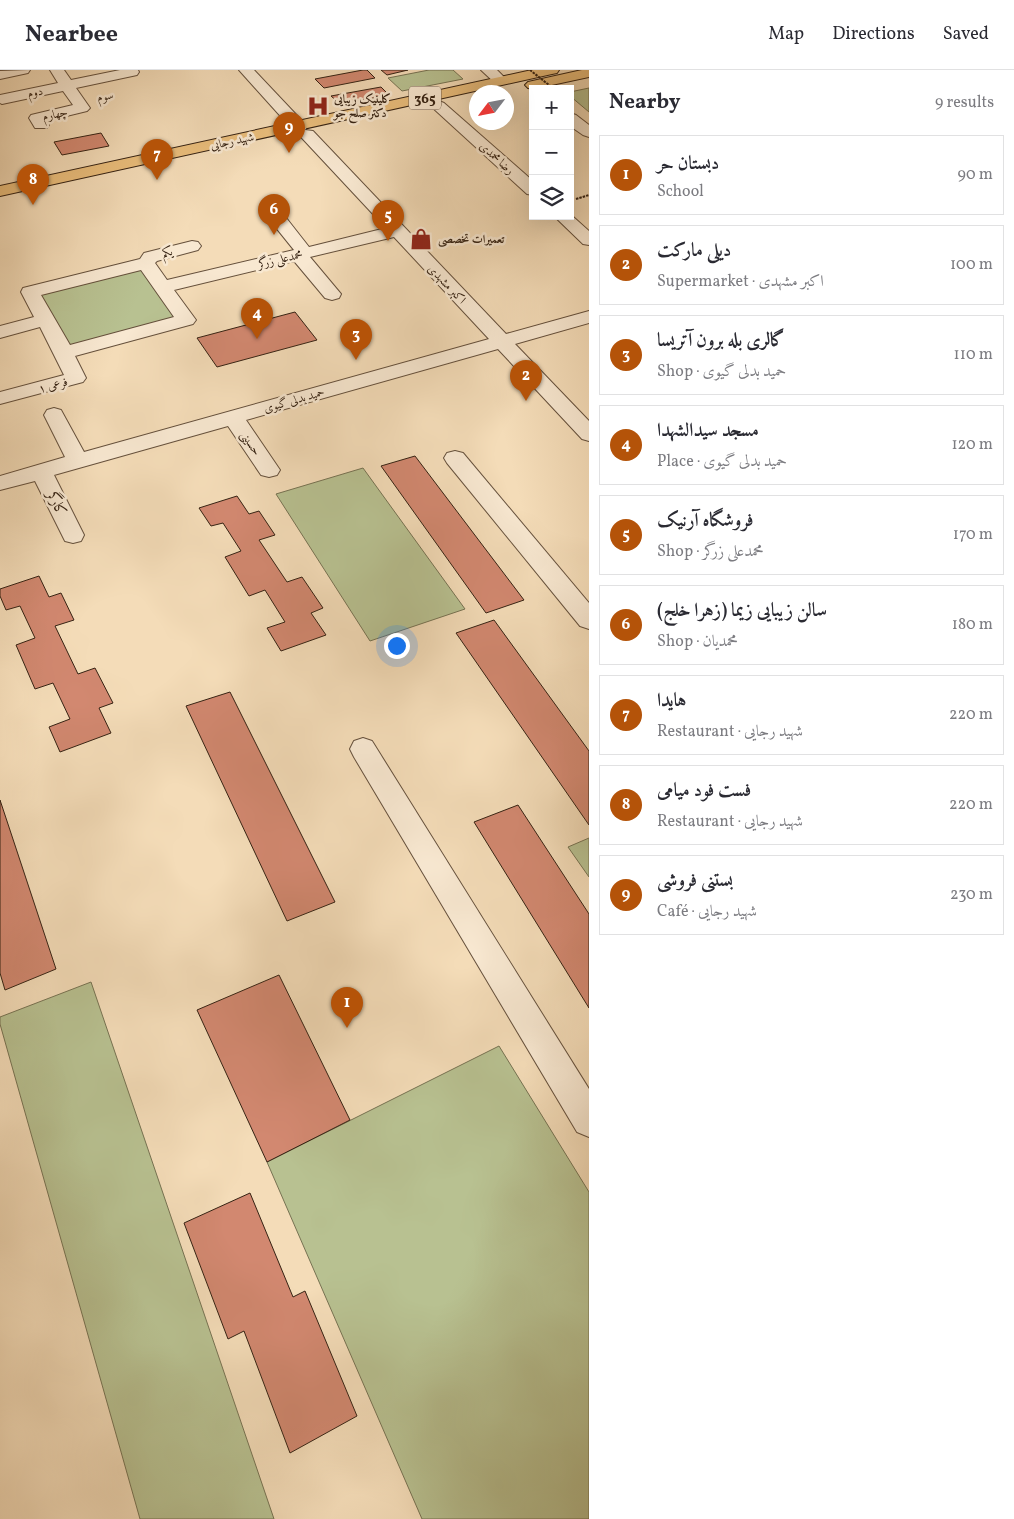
<!DOCTYPE html>
<meta charset="utf-8">
<style>
body{margin:0;font-family:Vollkorn,Amiri,serif;background:#f2f2f3;color:#2b2b33}
.controls{position:absolute;right:15px;top:15px;display:grid;overflow:hidden;border-radius:0px;box-shadow:0 5px 20px #0002}
.controls button{width:45px;height:45px;display:grid;place-items:center;padding:0;border:0;border-bottom:1px solid #e1e1e2;background:#fff;color:#2b2b33;font:25px sans-serif}
.compass{position:absolute;left:469px;top:15px;width:45px;height:45px;border-radius:50%;background:#fff;box-shadow:0 5px 20px #0002;rotate:238deg}
.you{position:absolute;left:396px;top:575px;width:18px;height:18px;margin:-12px;border:4px solid #fff;border-radius:50%;background:#1a73e8;box-shadow:0 0 0 8px #1a73e833}
.badge{display:grid;place-items:center;width:32px;height:32px;border-radius:50%;background:#b45309;color:#fff;font-size:16px;font-weight:700}
.pin{position:absolute;translate:-50% -41px;filter:drop-shadow(0 1px 2px #0008)}
.pin::after{content:'';position:absolute;top:26px;width:18px;height:15px;background:inherit;clip-path:polygon(0 0,100% 0,50% 100%)}
.list{margin:0;padding:0;list-style:none}
h2{display:flex;justify-content:space-between;align-items:center;height:65px;margin:0;padding:0 20px;font-size:21px}
h2 small{font-size:16px;font-weight:400;color:#7c7c81}
.list li{display:grid;grid-template-columns:32px 1fr auto;gap:15px;align-items:center;box-sizing:border-box;height:80px;margin:0 10px 10px;padding:0 10px;border:1px solid #e1e1e2;border-radius:0px}
.list b{display:block;font-size:19px;white-space:nowrap}
.list p{margin:0;font-size:16px;white-space:nowrap;color:#7c7c81}
.list em{font-size:16px;font-style:normal;color:#7c7c81}
.icon{flex:none;width:28px;height:28px;fill:none;stroke:currentColor;stroke-width:2;stroke-linecap:round;stroke-linejoin:round}
.map{position:relative;flex:none;width:589px;height:1449px;overflow:hidden}
header{display:flex;align-items:center;gap:30px;box-sizing:border-box;height:70px;padding:0 25px;background:#fff;border-bottom:1px solid #e1e1e2}
header strong{font-size:24px}
nav{display:flex;gap:28px;margin-inline-start:auto;font-size:18px}
main{display:flex}
aside{flex:1;background:#fff}
.map>svg:first-child{display:block}
.green{fill:#b8c191;stroke:#767252}
.building{fill:#d28870;stroke:#352213}
.lines{fill:none;stroke-linecap:round;stroke-linejoin:round}
.minor-casing{stroke:#65503c;stroke-width:2}
.major-casing{stroke:#352213;stroke-width:2}
.path{stroke:#352213;stroke-width:2;stroke-dasharray:2.5 1;stroke-linecap:butt}
.minor{fill:#f8e8d1;fill-rule:evenodd}
.major{fill:#eabe7c;fill-rule:evenodd}
.path-bridge{stroke:#352213;stroke-width:2;stroke-dasharray:2.5 1;stroke-linecap:butt}
.labels{text-anchor:middle;stroke-width:5;stroke-linejoin:round;paint-order:stroke}
.far-street-label{font-size:12px;fill:#352213;stroke:#f8e8d1}
.far-poi-label{font-size:12px;font-weight:bold;fill:#352213;stroke:#f8e8d1;text-anchor:start}
.shield{fill:#f8e8d1;stroke:#705d4c;stroke-width:1}
.shield-label{font-size:14px;font-weight:bold;fill:#352213}
.street-label{font-size:15px;fill:#352213;stroke:#f8e8d1}
</style>
<header>
<strong>Nearbee</strong>
<nav><a>Map</a><a>Directions</a><a>Saved</a></nav>
</header>
<main>
<div class="map">
<svg width="589" height="1449" viewBox="0 0 589 1449">
<rect width="100%" height="100%" fill="#f4dcb8"/>
<filter id="stains"><feTurbulence type="fractalNoise" baseFrequency=".004" numOctaves="4"/><feColorMatrix values="0 0 0 0 .2 0 0 0 0 .09 0 0 0 0 .02 0 0 0 .5 -.17"/></filter>
<radialGradient id="worn" r=".72"><stop offset=".6" stop-color="#630" stop-opacity="0"/><stop offset="1" stop-color="#630" stop-opacity=".3"/></radialGradient>
<g class="green">
<path d="M429,0H453L463,9L402,21L388,8Z"/>
<path d="M589,18V42L570,26V22Z"/>
<path d="M146,193L185,250L63,281L31,220Z"/>
<path d="M363,398L465,539L370,571L276,424Z"/>
<path d="M589,768V807L568,777Z"/>
<path d="M91,912L274,1449H140L0,954V947Z"/>
<path d="M499,976L589,1122V1449H422L267,1092Z"/>
</g>
<g class="building">
<path d="M363,0H367L375,8L324,18L315,9Z"/>
<path d="M381,0H408L387,5Z"/>
<path d="M381,17L389,25L340,34L331,26Z"/>
<path d="M101,63L109,76L62,85L54,72Z"/>
<path d="M295,242L317,270L217,297L197,268Z"/>
<path d="M415,386L524,530L486,543L381,396Z"/>
<path d="M237,426L249,444L259,441L275,465L259,470L287,512L302,507L323,538L311,543L326,565L281,581L267,558L285,552L265,520L249,526L225,487L241,481L223,453L211,456L199,438Z"/>
<path d="M39,506L49,527L61,523L74,550L55,556L78,604L95,598L113,633L99,638L111,663L60,682L49,657L70,649L53,613L35,619L16,575L35,568L20,536L6,540L0,526V519Z"/>
<path d="M494,550L589,681V755L456,563Z"/>
<path d="M230,622L335,832L287,851L186,636Z"/>
<path d="M0,730L56,899L5,920L0,903Z"/>
<path d="M518,735L589,844V938L474,752Z"/>
<path d="M279,905L350,1050L267,1092L197,940Z"/>
<path d="M250,1123L293,1227L305,1221L357,1346L290,1383L244,1261L228,1269L184,1153Z"/>
</g>
<g class="lines">
<g class="minor-casing">
<g id="minor">
<path d="M30,0L28,3L0,9V1Z"/>
<path d="M50,0H64L71,10L120,0H138L139,2L137,5L76,18L90,38L87,41L46,51L49,55L47,58H35L29,48L31,45L73,35L63,21L2,34L0,33V25L58,13Z"/>
<path d="M239,0H254L305,54L307,57L305,60L313,61L506,264L589,241V253L515,274L589,351V371L582,369L498,279L246,350L280,400L277,405L269,407L261,405L228,356L54,405L84,465L81,471L73,473L65,471L35,411L0,420V406L65,387L44,345L47,340L54,338L61,340L84,382L489,269L394,167L310,187L341,224L339,228L332,230L325,228L294,191L174,220L196,250L193,254L75,286L86,308L83,312L0,334V322L64,305L40,257L0,268V256L34,247L21,222L23,218L140,189L144,183L192,171L198,172L201,176L198,180L157,191L155,193L167,210L294,180L265,144L268,140L274,139L280,140L309,177L386,158L301,67L299,64L301,61L293,60ZM141,200L174,247L70,275L41,225Z"/>
<path d="M481,0H497L508,11L506,14H496Z"/>
<path d="M439,31L444,33L533,111V125L527,124L434,39L431,36L434,33Z"/>
<path d="M570,43L576,45L589,55V67L583,65L570,56Z"/>
<path d="M570,144L589,161V175L583,174L554,146H570Z"/>
<path d="M455,381L463,383L589,533V559L580,556L447,393L444,388L447,383Z"/>
<path d="M363,668L372,671L589,1019V1067L577,1062L354,687L350,679L354,671Z"/>
</g>
</g>
<g class="major-casing">
<g id="major">
<path d="M532,0H559L557,3L552,4L0,126V116Z"/>
<path d="M582,0H589V7L533,19L528,18L525,15L528,12Z"/>
</g>
</g>
<path class="path" d="M576,129L589,125"/>
<use href="#minor" class="minor"/>
<use href="#major" class="major"/>
<path class="path-bridge" d="M530,0L554,19"/>
</g>
<defs>
<g id="hospital-bare" transform="scale(1.725)"><path d="M-5-5h3v3.5h4V-5h3V5h-3V1.5h-4V5h-3Z" fill="#8f2418" stroke="#f8e8d1" stroke-width="2.5" paint-order="stroke"/></g>
<g id="shop-bare" transform="scale(1.725)"><path d="M-5-2.5h2.3a2.7 3.5 0 0 1 5.4 0H5L5.5 6h-11ZM-1.5-2.5h3a1.5 2.3 0 0 0-3 0Z" fill="#8f2418" stroke="#f8e8d1" stroke-width="2.5" paint-order="stroke"/></g>
</defs>
<g fill-rule="evenodd">
<use href="#hospital-bare" x="318" y="36"/>
<use href="#shop-bare" x="421" y="169"/>
</g>
<g class="labels">
<g class="far-street-label">
<text transform="translate(35 22) rotate(-12)" y="4">دوم</text>
<text transform="translate(105 26) rotate(-12)" y="4">سوم</text>
<text transform="translate(55 44) rotate(-12)" y="4">چهارم</text>
<text transform="translate(232 71) rotate(-12)" y="4">شهید رجایی</text>
<text transform="translate(497 88) rotate(42)" y="4">رضا محمدی</text>
<text transform="translate(167 182) rotate(-14)" y="4">یکم</text>
<text transform="translate(280 189) rotate(-13)" y="4">محمدعلی زرگر</text>
<text transform="translate(447 214) rotate(46)" y="4">اکبر مشهدی</text>
<text transform="translate(53 315) rotate(-15)" y="4">فرعی ۱</text>
<text transform="translate(294 330) rotate(-16)" y="4">حمید بدلی گیوی</text>
<text transform="translate(251 373) rotate(56)" y="4">حسینی</text>
</g>
<g class="far-poi-label">
<text x="334" y="33">کلینیک زیبایی<tspan x="334" dy="14">دکتر صلح جو</tspan></text>
<text x="438" y="173">تعمیرات تخصصی</text>
</g>
<rect class="shield" x="409" y="16.5" width="32" height="23" rx="4"/>
<g class="shield-label">
<text x="425" y="33">365</text>
</g>
<g class="street-label">
<text transform="translate(57 433) rotate(64)" y="5">کارگر</text>
</g>
</g>
<rect width="100%" height="100%" filter="url(#stains)"/>
<rect width="100%" height="100%" fill="url(#worn)"/>
</svg>
<div class="controls">
<button>+</button>
<button>−</button>
<button><svg class="icon" aria-label="layers" viewBox="0 0 24 24"><path d="M12 4l9 5-9 5-9-5zM3 14l9 5 9-5"/></svg></button>
</div>
<svg class="compass" viewBox="-18 -18 36 36"><path d="M0-13l5 13h-10z" fill="#e53935"/><path d="M0 13l5-13h-10z" fill="#7c7c81"/></svg>
<div class="you"></div>
<div class="pin badge" style="left:347px;top:958px">1</div>
<div class="pin badge" style="left:526px;top:331px">2</div>
<div class="pin badge" style="left:356px;top:290px">3</div>
<div class="pin badge" style="left:257px;top:269px">4</div>
<div class="pin badge" style="left:388px;top:171px">5</div>
<div class="pin badge" style="left:274px;top:165px">6</div>
<div class="pin badge" style="left:157px;top:110px">7</div>
<div class="pin badge" style="left:33px;top:135px">8</div>
<div class="pin badge" style="left:289px;top:83px">9</div>
</div>
<aside>
<h2>Nearby<small>9 results</small></h2>
<ul class="list">
<li><span class="badge">1</span><div><b>دبستان حر</b><p>School</p></div><em>90 m</em></li>
<li><span class="badge">2</span><div><b>دیلی مارکت</b><p>Supermarket · اکبر مشهدی</p></div><em>100 m</em></li>
<li><span class="badge">3</span><div><b>گالری بله برون آتریسا</b><p>Shop · حمید بدلی گیوی</p></div><em>110 m</em></li>
<li><span class="badge">4</span><div><b>مسجد سیدالشهدا</b><p>Place · حمید بدلی گیوی</p></div><em>120 m</em></li>
<li><span class="badge">5</span><div><b>فروشگاه آرنیک</b><p>Shop · محمدعلی زرگر</p></div><em>170 m</em></li>
<li><span class="badge">6</span><div><b>سالن زیبایی زیما (زهرا خلج)</b><p>Shop · محمدیان</p></div><em>180 m</em></li>
<li><span class="badge">7</span><div><b>هایدا</b><p>Restaurant · شهید رجایی</p></div><em>220 m</em></li>
<li><span class="badge">8</span><div><b>فست فود میامی</b><p>Restaurant · شهید رجایی</p></div><em>220 m</em></li>
<li><span class="badge">9</span><div><b>بستنی فروشی</b><p>Café · شهید رجایی</p></div><em>230 m</em></li>
</ul>
</aside>
</main>
